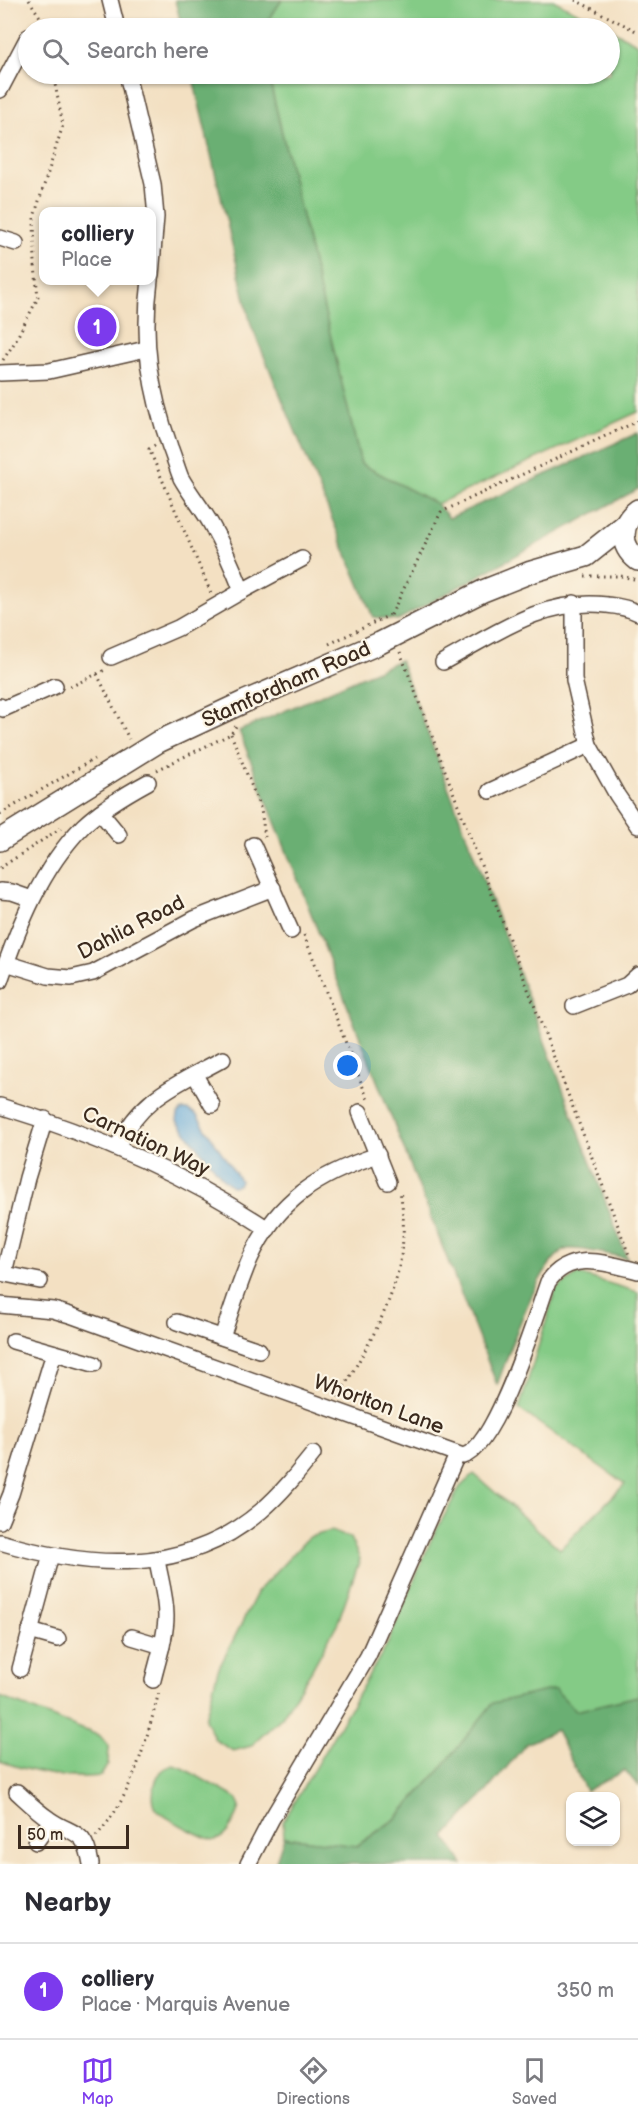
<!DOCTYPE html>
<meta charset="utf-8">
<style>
body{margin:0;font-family:"Balsamiq Sans",sans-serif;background:#f2f2f3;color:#2b2b33}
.controls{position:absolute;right:18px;bottom:18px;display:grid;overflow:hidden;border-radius:12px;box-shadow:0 2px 4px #0004}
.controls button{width:54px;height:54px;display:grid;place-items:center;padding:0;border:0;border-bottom:2px solid #e1e1e2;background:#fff;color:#2b2b33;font:30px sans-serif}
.scale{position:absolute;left:18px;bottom:15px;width:111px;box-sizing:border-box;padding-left:6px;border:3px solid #3b2a1e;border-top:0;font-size:16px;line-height:21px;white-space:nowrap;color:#3b2a1e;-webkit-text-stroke:4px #fcf5e5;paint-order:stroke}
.you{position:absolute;left:348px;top:1066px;width:21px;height:21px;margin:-15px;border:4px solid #fff;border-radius:50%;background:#1a73e8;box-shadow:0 0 0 9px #1a73e833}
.badge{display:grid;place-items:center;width:39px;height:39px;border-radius:50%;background:#7c3aed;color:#fff;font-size:20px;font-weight:700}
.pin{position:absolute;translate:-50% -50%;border:3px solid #fff;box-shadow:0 2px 6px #0006}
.popup{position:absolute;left:39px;top:207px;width:117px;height:78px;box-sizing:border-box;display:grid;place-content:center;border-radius:12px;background:#fff;filter:drop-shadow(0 2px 4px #0005);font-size:20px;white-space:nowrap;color:#7c7c81}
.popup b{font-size:22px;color:#2b2b33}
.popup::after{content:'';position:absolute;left:50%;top:100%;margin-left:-12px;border:12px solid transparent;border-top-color:#fff}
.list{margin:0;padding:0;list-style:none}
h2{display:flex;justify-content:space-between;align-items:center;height:78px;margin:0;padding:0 24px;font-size:26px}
h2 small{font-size:20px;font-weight:400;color:#7c7c81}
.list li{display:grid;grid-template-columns:39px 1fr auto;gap:18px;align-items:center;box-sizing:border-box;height:96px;padding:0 24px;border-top:2px solid #e1e1e2}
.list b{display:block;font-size:22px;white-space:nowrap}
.list p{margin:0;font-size:20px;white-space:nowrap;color:#7c7c81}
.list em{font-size:20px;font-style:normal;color:#7c7c81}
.icon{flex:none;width:33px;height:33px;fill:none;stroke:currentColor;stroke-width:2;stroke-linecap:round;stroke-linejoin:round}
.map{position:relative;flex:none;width:638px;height:1864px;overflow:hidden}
.search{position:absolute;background:#fff;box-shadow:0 2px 4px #0004;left:18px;right:18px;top:18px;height:66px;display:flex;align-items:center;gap:15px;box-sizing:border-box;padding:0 21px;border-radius:33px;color:#7c7c81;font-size:22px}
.sheet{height:174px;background:#fff}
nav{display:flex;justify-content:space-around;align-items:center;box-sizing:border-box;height:84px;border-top:2px solid #e1e1e2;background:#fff;font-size:16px;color:#7c7c81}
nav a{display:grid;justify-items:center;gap:3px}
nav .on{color:#7c3aed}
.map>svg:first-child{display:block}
.green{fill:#84cb86;stroke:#607a52;stroke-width:1.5}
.forest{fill:#6baf73;stroke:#536c48;stroke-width:1.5}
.water{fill:#63a8d8;stroke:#4f697b;stroke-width:1.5}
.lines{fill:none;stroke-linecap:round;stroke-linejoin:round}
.street-casing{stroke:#574537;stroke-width:18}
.secondary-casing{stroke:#574537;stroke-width:24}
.path{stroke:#574537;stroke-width:3;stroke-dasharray:1.5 4.5;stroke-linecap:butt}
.street{stroke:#fff;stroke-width:15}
.secondary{stroke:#fff;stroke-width:21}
.labels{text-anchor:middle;stroke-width:4.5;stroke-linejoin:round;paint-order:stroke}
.street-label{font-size:21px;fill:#3b2a1e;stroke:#fcf5e5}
</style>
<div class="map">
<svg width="638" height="1864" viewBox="0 0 638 1864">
<rect width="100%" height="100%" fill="#fcf5e5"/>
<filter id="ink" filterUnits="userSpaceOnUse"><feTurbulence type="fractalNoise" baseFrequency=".0167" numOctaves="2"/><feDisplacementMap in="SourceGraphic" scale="12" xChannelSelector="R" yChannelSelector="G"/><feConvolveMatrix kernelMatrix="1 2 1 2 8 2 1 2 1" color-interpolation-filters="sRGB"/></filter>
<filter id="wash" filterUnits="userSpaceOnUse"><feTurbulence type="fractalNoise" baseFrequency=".008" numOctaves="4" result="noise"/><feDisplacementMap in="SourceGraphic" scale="24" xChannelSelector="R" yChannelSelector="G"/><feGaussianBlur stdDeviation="1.35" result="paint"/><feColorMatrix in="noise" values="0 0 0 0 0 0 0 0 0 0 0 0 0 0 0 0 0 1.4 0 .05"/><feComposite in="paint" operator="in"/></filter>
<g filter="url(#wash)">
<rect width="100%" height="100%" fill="#f3e0c2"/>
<g class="green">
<path d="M282,0H553L609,28H262Z"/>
<path d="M610,29L638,44V412L437,504L361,464L268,74H610Z"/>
<path d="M578,1274L638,1292V1696L576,1711L439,1771L396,1818L356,1846L284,1837L283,1822L388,1643L431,1540L460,1487L474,1474L560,1549L625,1484L519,1409L556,1289Z"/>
<path d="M331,1531L350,1538L360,1559L338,1622L311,1671L282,1717L251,1746L233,1751L215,1740L205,1719L218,1670L258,1591L309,1537Z"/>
<path d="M0,1697L100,1736L109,1747L108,1764L101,1776C68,1780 31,1772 0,1761Z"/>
<path d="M173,1765L183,1768L236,1798L240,1807C236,1818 229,1836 216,1840C210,1842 164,1817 158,1811C149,1800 154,1782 161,1772C164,1768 168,1767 173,1765Z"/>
</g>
<g class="forest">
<path d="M175,0H282L262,28H182Z"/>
<path d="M192,74H268L361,464L437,504L449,518L638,433V489L398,620L373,617L251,325Z"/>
<path d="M400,660L627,1258C614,1256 579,1247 568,1249C539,1256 508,1357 497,1385L239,731Z"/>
<path d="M555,1689L576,1711L638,1696V1786L625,1770L586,1791L556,1730L526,1744L487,1791L445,1837L463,1864H275L284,1837L357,1846L397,1818L439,1771L493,1703Z"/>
</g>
<path class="water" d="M182,1110H188L196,1114L240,1180L238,1185L232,1186L224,1180L177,1121L178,1114Z"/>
</g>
<g filter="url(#ink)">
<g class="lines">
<g class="street-casing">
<g id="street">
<path d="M110,0L117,28"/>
<path d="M127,74L153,184L156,217L151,275"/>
<path d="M0,90L28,37"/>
<path d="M0,238L16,243"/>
<path d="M150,280C142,340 150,391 170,447C174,457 177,468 181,478C190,494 202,508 211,524C223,545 233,568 242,591L302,559"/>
<path d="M0,373L49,371L146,349"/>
<path d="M574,603V680L589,745L617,795L638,826"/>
<path d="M111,657L178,628L242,591"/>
<path d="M443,662C495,634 544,597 607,605C617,606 629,608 638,613"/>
<path d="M0,706L3,709L55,686"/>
<path d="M490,791L589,745"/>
<path d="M100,812L119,835"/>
<path d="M253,845L291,931"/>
<path d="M0,891L12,892L32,899"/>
<path d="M6,963L48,976L71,978L93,973L194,919L273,888"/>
<path d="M0,981C19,925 41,869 83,826C102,808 126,794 148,782"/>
<path d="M574,1006L627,985L638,975"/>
<path d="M195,1075L212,1105"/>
<path d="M0,1106C95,1135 185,1174 268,1229"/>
<path d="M360,1112L388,1182"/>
<path d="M117,1147C142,1096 176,1085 223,1059"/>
<path d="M0,1273L40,1281"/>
<path d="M4,1273L27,1178L45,1119"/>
<path d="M0,1305L53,1310L70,1315L463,1456C496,1448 536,1316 548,1282C570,1250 606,1263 638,1271"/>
<path d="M177,1322L259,1350"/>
<path d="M222,1337C231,1312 239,1284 250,1259C277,1200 319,1174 378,1155"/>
<path d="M13,1341L94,1364"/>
<path d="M0,1521L11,1494L54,1353"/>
<path d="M0,1542C90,1569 185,1576 261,1511C281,1494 297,1474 313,1454"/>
<path d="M30,1631L58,1639"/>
<path d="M132,1637L162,1646"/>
<path d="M20,1669L51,1555"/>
<path d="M153,1680C158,1659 166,1637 166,1616C166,1597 160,1578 157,1560"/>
<path d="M17,1792C27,1801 37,1811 49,1819C73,1836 85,1828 91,1864"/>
<path d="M36,1842L51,1821"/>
<path d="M248,1864L271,1820L368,1656L457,1455"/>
</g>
</g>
<g class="secondary-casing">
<g id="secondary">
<path d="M638,510C620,523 619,546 638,560"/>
<path d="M0,840L158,742L246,701L380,643L483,591L531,572L586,556L625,525"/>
</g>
</g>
<g class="path">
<path d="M29,0L40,17L43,28"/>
<path d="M575,0L638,32"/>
<path d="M3,360L13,345L38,298L35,265L34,217L63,125L53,74"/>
<path d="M155,445L149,449L211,593"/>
<path d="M585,576H621L638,580"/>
<path d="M391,615L441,512L638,421"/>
<path d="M329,644L392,614"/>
<path d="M400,652L629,1255"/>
<path d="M97,674L129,739"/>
<path d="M70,687L105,670"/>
<path d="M231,734L261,810L265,837"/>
<path d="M157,770L231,734L236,726"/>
<path d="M0,814L94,759"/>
<path d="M0,868L61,828"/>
<path d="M304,935L368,1100"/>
<path d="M338,1397C377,1330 415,1272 400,1191"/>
<path d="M96,1836C132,1798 146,1741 159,1692"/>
</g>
<use href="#street" class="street"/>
<use href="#secondary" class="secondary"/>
</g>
</g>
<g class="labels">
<g class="street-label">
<text transform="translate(286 684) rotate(-24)" y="7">Stamfordham Road</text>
<text transform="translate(131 927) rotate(-27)" y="7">Dahlia Road</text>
<text transform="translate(146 1141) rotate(25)" y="7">Carnation Way</text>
<text transform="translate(379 1404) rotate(20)" y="7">Whorlton Lane</text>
</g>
</g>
</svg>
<div class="controls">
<button><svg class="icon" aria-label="layers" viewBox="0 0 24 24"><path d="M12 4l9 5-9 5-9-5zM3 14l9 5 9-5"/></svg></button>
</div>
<div class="scale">50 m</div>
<div class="you"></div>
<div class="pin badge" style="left:97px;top:327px">1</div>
<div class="popup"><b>colliery</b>Place</div>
<div class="search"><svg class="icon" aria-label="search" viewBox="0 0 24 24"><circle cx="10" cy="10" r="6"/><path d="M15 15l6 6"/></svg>Search here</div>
</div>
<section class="sheet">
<h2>Nearby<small></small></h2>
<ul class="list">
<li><span class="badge">1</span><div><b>colliery</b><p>Place · Marquis Avenue</p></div><em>350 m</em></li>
</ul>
</section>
<nav>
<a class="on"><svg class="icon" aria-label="map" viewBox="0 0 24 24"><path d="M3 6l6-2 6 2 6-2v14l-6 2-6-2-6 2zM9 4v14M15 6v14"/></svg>Map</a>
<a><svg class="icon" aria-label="directions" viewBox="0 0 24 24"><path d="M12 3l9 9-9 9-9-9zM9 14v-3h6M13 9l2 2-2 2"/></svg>Directions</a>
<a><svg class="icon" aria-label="saved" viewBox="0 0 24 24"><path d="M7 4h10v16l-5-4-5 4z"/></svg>Saved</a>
</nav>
